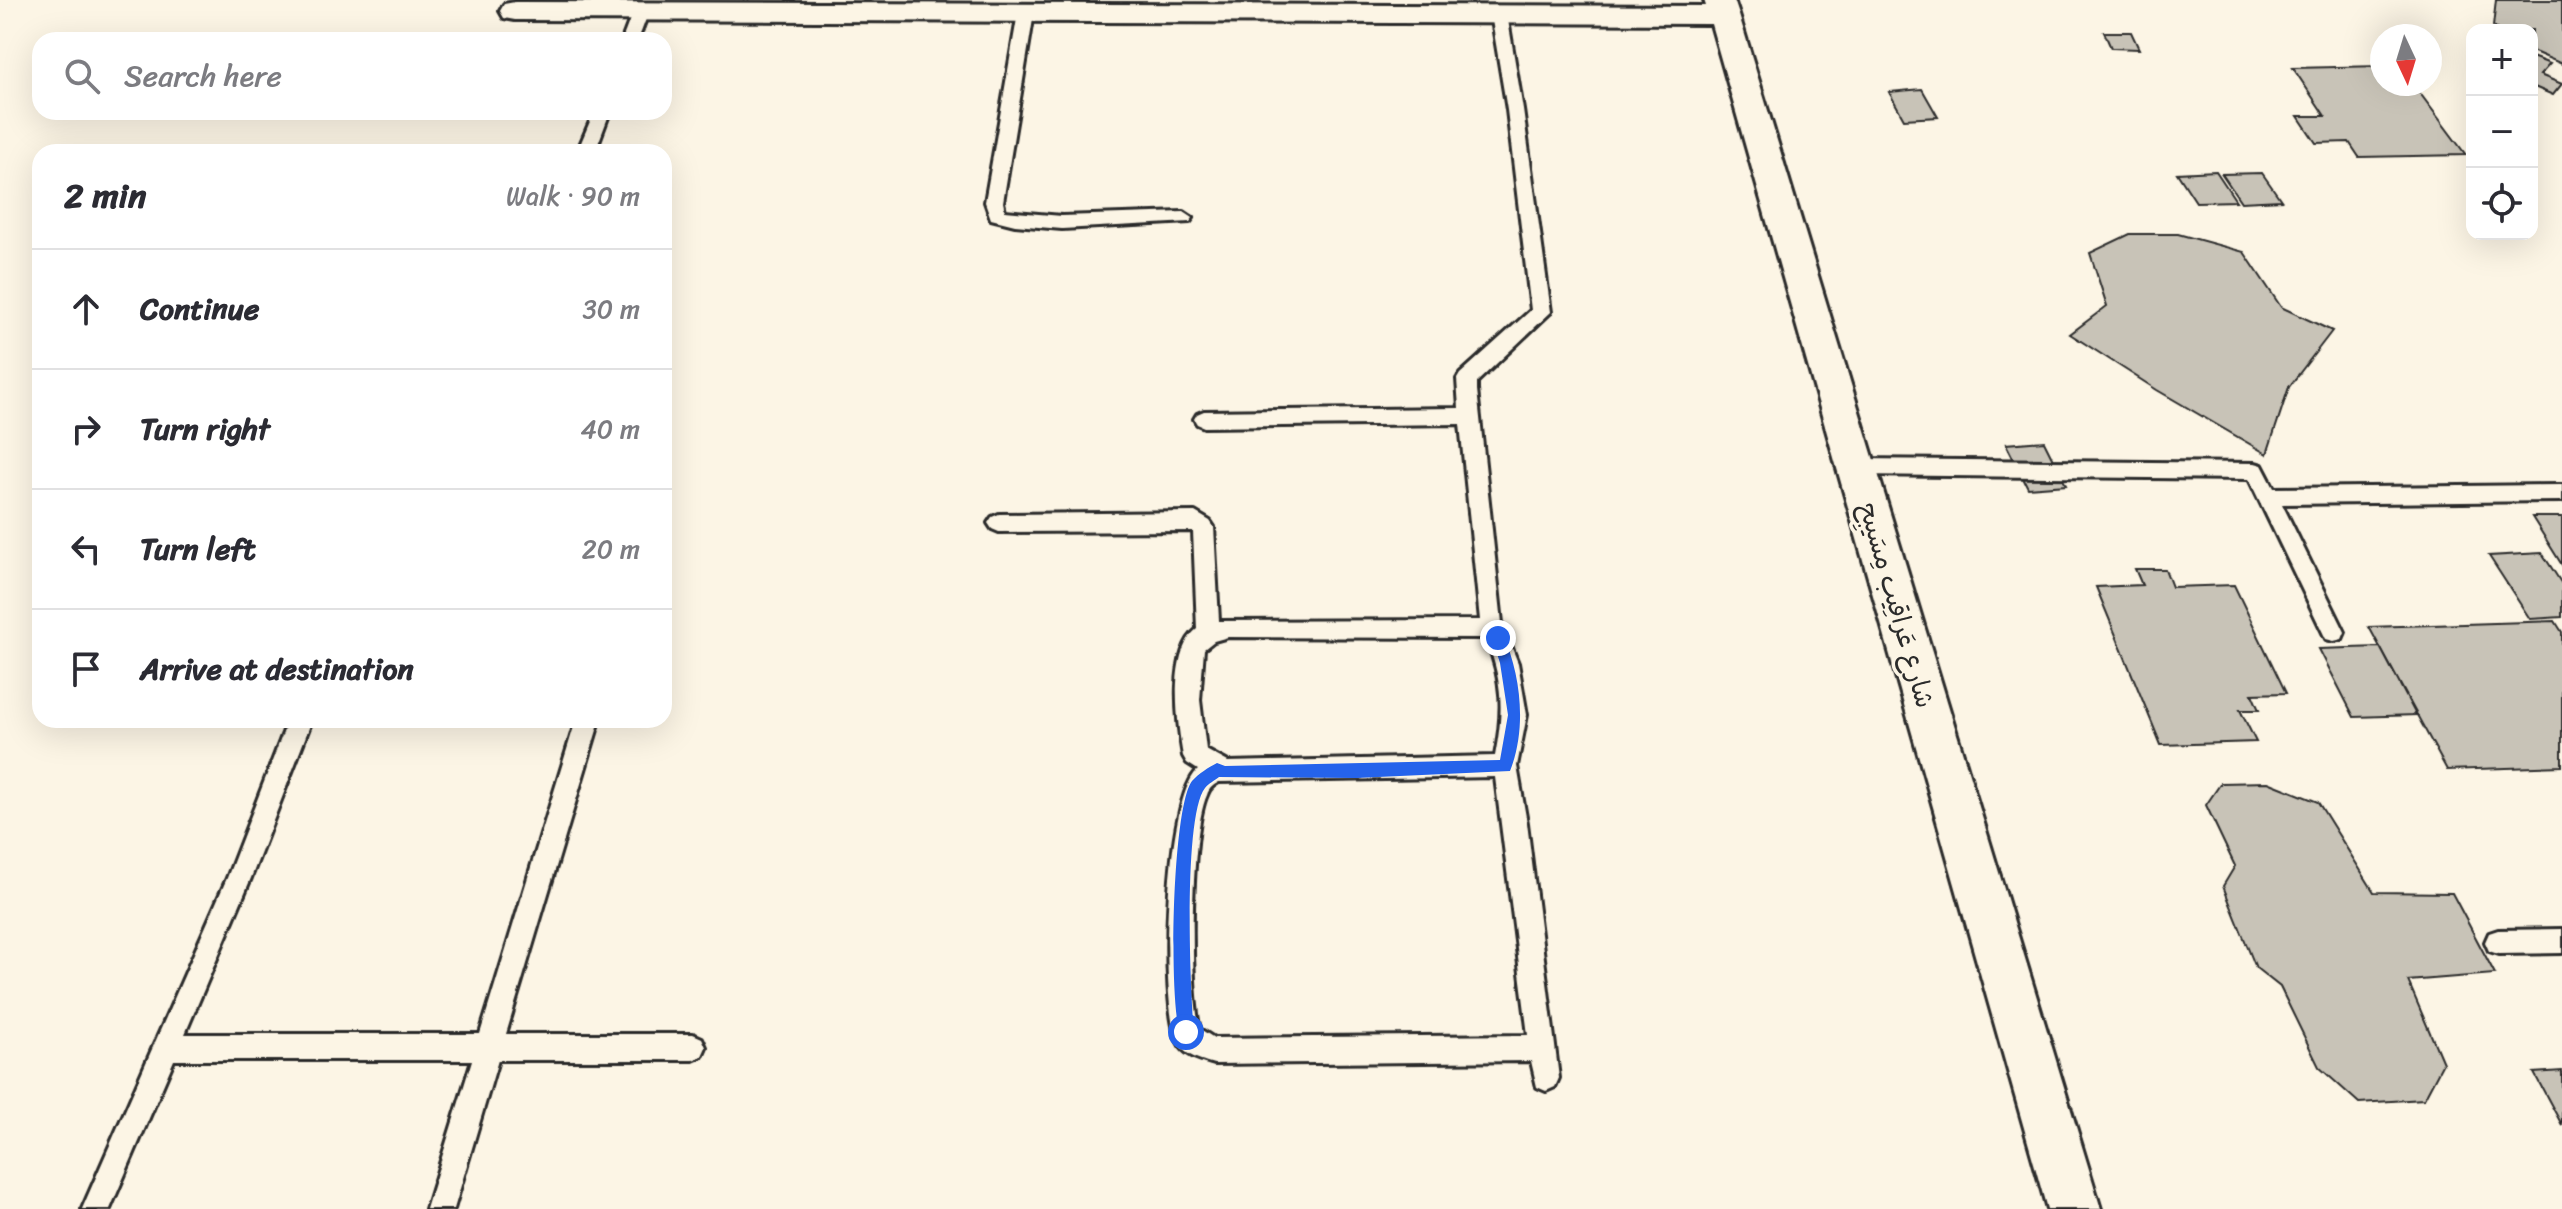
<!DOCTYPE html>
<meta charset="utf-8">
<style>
body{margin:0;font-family:Sriracha,"Playpen Sans Arabic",sans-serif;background:#f7f7f7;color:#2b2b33}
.controls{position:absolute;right:24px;top:24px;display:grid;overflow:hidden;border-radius:16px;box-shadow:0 8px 32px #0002}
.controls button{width:72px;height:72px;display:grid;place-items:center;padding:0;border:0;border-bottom:2px solid #e1e1e2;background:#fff;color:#2b2b33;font:40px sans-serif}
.compass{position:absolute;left:2370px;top:24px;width:72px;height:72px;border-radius:50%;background:#fff;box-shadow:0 8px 32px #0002;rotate:176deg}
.stop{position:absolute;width:24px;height:24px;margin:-18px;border:6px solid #2563eb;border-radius:50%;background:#fff}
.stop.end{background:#2563eb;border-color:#fff;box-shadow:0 2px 8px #0008}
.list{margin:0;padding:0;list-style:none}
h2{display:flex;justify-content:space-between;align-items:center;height:104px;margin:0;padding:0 32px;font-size:34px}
h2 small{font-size:26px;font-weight:400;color:#7c7c81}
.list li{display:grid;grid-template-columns:52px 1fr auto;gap:24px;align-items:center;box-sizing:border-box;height:120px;padding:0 32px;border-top:2px solid #e1e1e2}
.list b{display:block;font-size:30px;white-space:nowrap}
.list em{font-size:26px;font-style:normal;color:#7c7c81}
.icon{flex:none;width:44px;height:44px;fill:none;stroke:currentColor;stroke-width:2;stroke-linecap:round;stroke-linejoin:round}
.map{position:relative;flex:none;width:2562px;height:1209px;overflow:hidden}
.search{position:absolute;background:#fff;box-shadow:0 8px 32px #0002;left:32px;top:32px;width:640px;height:88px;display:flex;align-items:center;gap:20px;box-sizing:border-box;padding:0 28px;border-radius:24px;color:#7c7c81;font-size:30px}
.panel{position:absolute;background:#fff;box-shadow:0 8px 32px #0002;left:32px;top:144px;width:640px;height:584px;border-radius:24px}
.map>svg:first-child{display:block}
.building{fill:#c8c3b7;stroke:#2b2b2b;stroke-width:2}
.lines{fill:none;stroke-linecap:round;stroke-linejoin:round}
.lane-casing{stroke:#2b2b2b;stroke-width:6}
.street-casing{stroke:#2b2b2b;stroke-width:6}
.lane{fill:#fcf5e5;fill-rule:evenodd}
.street{fill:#fcf5e5;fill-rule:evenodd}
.route{fill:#2563eb}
.labels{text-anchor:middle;stroke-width:7;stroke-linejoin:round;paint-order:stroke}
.street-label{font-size:26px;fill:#2b2b2b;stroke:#fcf5e5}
</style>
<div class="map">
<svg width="2562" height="1209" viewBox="0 0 2562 1209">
<rect width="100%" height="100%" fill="#fcf5e5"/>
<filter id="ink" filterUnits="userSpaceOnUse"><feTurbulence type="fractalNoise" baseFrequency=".0125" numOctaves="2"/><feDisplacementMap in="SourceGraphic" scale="16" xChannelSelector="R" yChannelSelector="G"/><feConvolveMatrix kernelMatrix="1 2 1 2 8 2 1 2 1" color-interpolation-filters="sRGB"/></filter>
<g filter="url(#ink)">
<g class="building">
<path d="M2496,0H2562V64L2532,51V30H2498L2493,27Z"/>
<path d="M2104,32H2131L2139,49L2111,48Z"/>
<path d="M2532,57L2550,64L2540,75L2562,84L2553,95L2532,86Z"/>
<path d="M2382,66V84H2413L2466,155L2359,157L2349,142L2316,143L2298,116H2325L2293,68Z"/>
<path d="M1922,89L1938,117L1904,119L1889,92Z"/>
<path d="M2216,171L2236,201L2196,202L2177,173Z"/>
<path d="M2262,173L2281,200L2241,202L2222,174Z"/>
<path d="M2130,234H2178L2244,252L2281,307L2332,331L2289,387L2267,454L2157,390L2070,334L2107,306L2090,253Z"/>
<path d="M2044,441L2066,485L2028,488L2006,444Z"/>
<path d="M2532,517H2562V565Z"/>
<path d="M2542,553L2562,584V617L2530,619L2489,556Z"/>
<path d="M2135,569H2165L2172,587L2234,585L2286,693L2252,694L2259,710H2240L2256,742L2161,745L2096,587L2142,585Z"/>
<path d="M2555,621L2562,632V766L2447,770L2369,627Z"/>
<path d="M2380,647L2416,715L2354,717L2319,649Z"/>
<path d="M2268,782L2318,802L2374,892L2452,893L2495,974L2408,981L2443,1063L2424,1099L2359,1103L2319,1067L2280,987L2256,968L2223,886L2235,866L2206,805L2221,783Z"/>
<path d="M2562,1071V1125L2534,1073Z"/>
</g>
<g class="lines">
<g class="lane-casing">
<g id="lane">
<path d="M641,6L649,11L638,40H622L633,11Z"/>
<path d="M1026,8L1034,13L1003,202L1005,211L1062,216L1184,212L1193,218L1190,222L1062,229L1015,225L991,219L985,202L1018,13Z"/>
<path d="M1499,9L1507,14L1523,110L1551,312L1477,382V390L1502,623L1518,663L1527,715L1517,766L1527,823L1559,1078L1555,1087L1546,1091L1537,1087L1531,1061L1214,1064C1201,1060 1184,1056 1178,1042C1159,1004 1165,796 1198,770L1187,763L1183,756C1177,722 1168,652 1197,629L1193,531L999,532L992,529L988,523L992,517L999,514L1195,512L1210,521L1214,527L1219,621L1480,620L1460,424L1204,427L1197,424L1194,419L1197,414L1204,411L1459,408L1457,379L1460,374L1531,310L1507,110L1491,14ZM1228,637L1486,638C1503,682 1504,710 1495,756L1228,762L1206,750L1200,700L1204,649L1214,641ZM1495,777L1528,1035L1214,1038L1200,1029C1189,990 1190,831 1207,795C1209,788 1214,785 1219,782Z"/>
<path d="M594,112H610L595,152H577Z"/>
<path d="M1856,459L2255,463L2262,465L2274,488L2562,485V501L2282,504L2345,632L2342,639L2334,641L2326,639L2249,479L1856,475L1849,473L1846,467L1849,461Z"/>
<path d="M288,720H312L251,878L185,1034H480L576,720H600L506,1034H693L702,1038L706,1047L702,1056L693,1060H498L454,1209H426L472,1060H174L110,1209H82L227,878Z"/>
<path d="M2562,929V953L2498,954L2489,951L2485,942L2489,933L2498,930Z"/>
</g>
</g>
<g class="street-casing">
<path id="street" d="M1704,0H1734L1739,15L2101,1209H2047L1711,24L515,20L504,18L500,11L504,4L515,2L1706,6Z"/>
</g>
<use href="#lane" class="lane"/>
<use href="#street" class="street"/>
</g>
</g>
<path class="route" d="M1498,632L1503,634C1521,676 1527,728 1510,771L1356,778L1219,777C1215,780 1208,784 1205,788C1183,816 1190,992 1194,1032L1192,1038H1181C1168,1006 1172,807 1192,781C1198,774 1209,767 1217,763L1225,766L1500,760L1508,715L1500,663L1492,638Z"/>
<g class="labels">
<g class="street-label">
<text transform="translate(1897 605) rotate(74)" y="9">شارع عَراقِيب مِسَيبِح</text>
</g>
</g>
</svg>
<div class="controls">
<button>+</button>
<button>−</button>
<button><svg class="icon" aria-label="locate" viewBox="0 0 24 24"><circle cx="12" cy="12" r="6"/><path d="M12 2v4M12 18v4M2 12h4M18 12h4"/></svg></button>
</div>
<svg class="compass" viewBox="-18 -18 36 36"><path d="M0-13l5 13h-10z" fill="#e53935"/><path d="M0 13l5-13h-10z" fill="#7c7c81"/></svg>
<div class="stop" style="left:1186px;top:1032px"></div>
<div class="stop end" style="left:1498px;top:638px"></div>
<div class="search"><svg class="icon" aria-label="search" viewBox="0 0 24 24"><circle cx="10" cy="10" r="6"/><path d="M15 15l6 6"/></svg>Search here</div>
<section class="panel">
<h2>2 min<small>Walk · 90 m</small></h2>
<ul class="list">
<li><svg class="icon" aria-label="ahead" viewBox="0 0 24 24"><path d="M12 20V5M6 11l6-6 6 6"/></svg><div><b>Continue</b></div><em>30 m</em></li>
<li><svg class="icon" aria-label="right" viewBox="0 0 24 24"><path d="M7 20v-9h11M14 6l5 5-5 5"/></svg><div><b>Turn right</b></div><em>40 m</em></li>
<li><svg class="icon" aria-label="left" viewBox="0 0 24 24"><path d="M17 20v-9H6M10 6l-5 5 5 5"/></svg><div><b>Turn left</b></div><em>20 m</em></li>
<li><svg class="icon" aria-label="arrive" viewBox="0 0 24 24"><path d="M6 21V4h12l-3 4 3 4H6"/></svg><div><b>Arrive at destination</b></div></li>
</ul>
</section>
</div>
